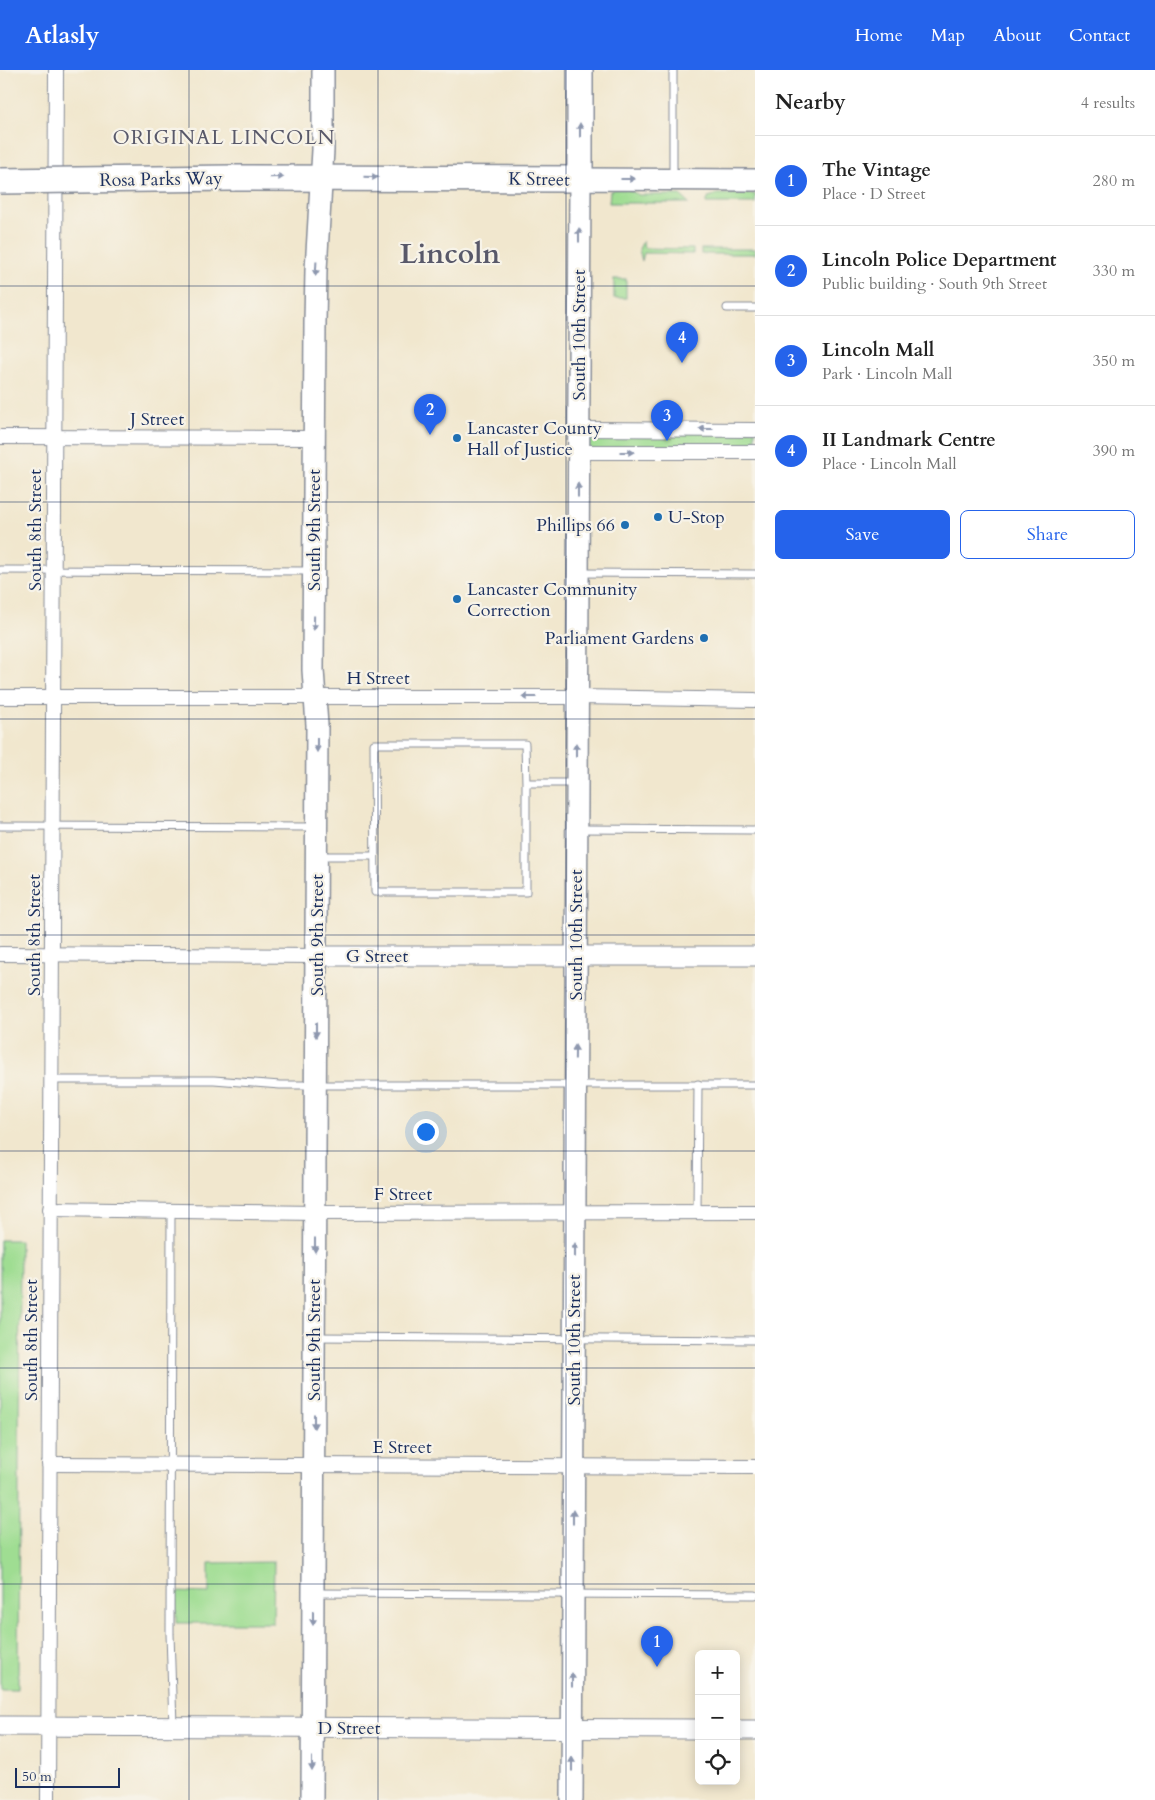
<!DOCTYPE html>
<meta charset="utf-8">
<style>
body{margin:0;font-family:Cardo,serif;background:#f6f6f6;color:#222}
.controls{position:absolute;right:15px;bottom:15px;display:grid;overflow:hidden;border-radius:8px;box-shadow:0 2px 12px #0003}
.controls button{width:45px;height:45px;display:grid;place-items:center;padding:0;border:0;border-bottom:1px solid #e0e0e0;background:#fff;color:#222;font:25px sans-serif}
.scale{position:absolute;left:15px;bottom:12px;width:105px;box-sizing:border-box;padding-left:5px;border:2px solid #1b2f5e;border-top:0;font-size:14px;line-height:18px;white-space:nowrap;color:#1b2f5e;-webkit-text-stroke:4px #f7f3e8;paint-order:stroke}
.you{position:absolute;left:425px;top:1061px;width:18px;height:18px;margin:-12px;border:4px solid #fff;border-radius:50%;background:#1a73e8;box-shadow:0 0 0 8px #1a73e833}
.badge{display:grid;place-items:center;width:32px;height:32px;border-radius:50%;background:#2563eb;color:#fff;font-size:16px;font-weight:700}
.pin{position:absolute;translate:-50% -41px;filter:drop-shadow(0 1px 2px #0008)}
.pin::after{content:'';position:absolute;top:26px;width:18px;height:15px;background:inherit;clip-path:polygon(0 0,100% 0,50% 100%)}
.list{margin:0;padding:0;list-style:none}
h2{display:flex;justify-content:space-between;align-items:center;height:65px;margin:0;padding:0 20px;font-size:21px}
h2 small{font-size:16px;font-weight:400;color:#767676}
.list li{display:grid;grid-template-columns:32px 1fr auto;gap:15px;align-items:center;box-sizing:border-box;height:90px;padding:0 20px;border-top:1px solid #e0e0e0}
.list b{display:block;font-size:19px;white-space:nowrap}
.list p{margin:0;font-size:16px;white-space:nowrap;color:#767676}
.list em{font-size:16px;font-style:normal;color:#767676}
.actions{display:flex;gap:10px;padding:15px 20px}
.actions a{flex:1;padding:11px 0;border:1px solid #2563eb;border-radius:8px;text-align:center;font-size:18px;color:#2563eb}
.actions .main{background:#2563eb;color:#fff}
.icon{flex:none;width:28px;height:28px;fill:none;stroke:currentColor;stroke-width:2;stroke-linecap:round;stroke-linejoin:round}
.map{position:relative;flex:none;width:755px;height:1730px;overflow:hidden}
header{display:flex;align-items:center;gap:30px;box-sizing:border-box;height:70px;padding:0 25px;background:#2563eb;color:#fff}
header strong{font-size:24px}
nav{display:flex;gap:28px;margin-inline-start:auto;font-size:18px}
main{display:flex}
aside{flex:1;background:#fff}
.map>svg:first-child{display:block}
.green{fill:#9fdd92;stroke:#5d8678}
.lines{fill:none;stroke-linecap:round;stroke-linejoin:round}
.lane-casing{stroke:#868b96;stroke-width:9}
.street-casing{stroke:#868b96;stroke-width:16}
.secondary-casing{stroke:#868b96;stroke-width:21}
.primary-casing{stroke:#868b96;stroke-width:24}
.highway-casing{stroke:#868b96;stroke-width:28}
.lane{stroke:#fff;stroke-width:7}
.street{stroke:#fff;stroke-width:14}
.secondary{stroke:#fff;stroke-width:19}
.primary{stroke:#fff;stroke-width:21}
.highway{stroke:#fff;stroke-width:25}
.highway-bridge-casing{stroke:#868b96;stroke-width:28;stroke-linecap:butt}
.highway-bridge{stroke:#fff;stroke-width:25}
.oneway{fill:#8d97ae}
.grid{fill:none;stroke:#1b2f5e;stroke-width:1;stroke-opacity:0.55}
.poi-dot{fill:#1f6fb2;stroke:#f7f3e8;stroke-width:2}
.labels{text-anchor:middle;stroke-width:4.5;stroke-linejoin:round;paint-order:stroke}
.street-label{font-size:18px;fill:#1b2f5e;stroke:#f7f3e8}
.poi-label{font-size:18px;fill:#1b2f5e;stroke:#f7f3e8;text-anchor:start}
.quarter-label{font-size:20px;letter-spacing:1px;fill:#59596a;stroke:#f7f3e8}
.town-label{font-size:28px;font-weight:bold;fill:#59596a;stroke:#f7f3e8}
</style>
<header>
<strong>Atlasly</strong>
<nav><a>Home</a><a>Map</a><a>About</a><a>Contact</a></nav>
</header>
<main>
<div class="map">
<svg width="755" height="1730" viewBox="0 0 755 1730">
<rect width="100%" height="100%" fill="#f7f3e8"/>
<filter id="ink" filterUnits="userSpaceOnUse"><feTurbulence type="fractalNoise" baseFrequency=".02" numOctaves="2"/><feDisplacementMap in="SourceGraphic" scale="10" xChannelSelector="R" yChannelSelector="G"/><feConvolveMatrix kernelMatrix="1 2 1 2 8 2 1 2 1" color-interpolation-filters="sRGB"/></filter>
<filter id="wash" filterUnits="userSpaceOnUse"><feTurbulence type="fractalNoise" baseFrequency=".0096" numOctaves="4" result="noise"/><feDisplacementMap in="SourceGraphic" scale="20" xChannelSelector="R" yChannelSelector="G"/><feGaussianBlur stdDeviation="1.12" result="paint"/><feColorMatrix in="noise" values="0 0 0 0 0 0 0 0 0 0 0 0 0 0 0 0 0 1.4 0 .05"/><feComposite in="paint" operator="in"/></filter>
<g filter="url(#wash)">
<rect width="100%" height="100%" fill="#f1e7ce"/>
<g class="green">
<path d="M614,119H627L639,125H680L689,133H609L610,121Z"/>
<path d="M717,124H755V133H706L709,127Z"/>
<path d="M643,171L644,178L693,179V184L644,183L642,191L639,179Z"/>
<rect x="701" y="179" width="54" height="5"/>
<rect x="614" y="209" width="12" height="19"/>
<path d="M578,359L755,360V382H578Z"/>
<path d="M0,1170H20L18,1619H0Z"/>
<path d="M274,1492L273,1553H176V1522L209,1523V1493Z"/>
</g>
</g>
<g filter="url(#ink)">
<g class="lines">
<g class="lane-casing">
<g id="lane">
<path d="M673,107V0"/>
<path d="M727,238H755"/>
<path d="M0,500L311,501"/>
<path d="M580,503L755,504"/>
<path d="M526,713L525,674H374L375,822H526V713H575"/>
<path d="M0,756L314,757"/>
<path d="M579,759L755,760"/>
<path d="M320,786H374"/>
<path d="M51,1010H214L280,1015H755"/>
<path d="M171,1140L170,1564L173,1656"/>
<path d="M697,1142L698,1014"/>
<path d="M315,1267L755,1270"/>
<path d="M315,1523L755,1525"/>
</g>
</g>
<g class="street-casing">
<g id="street">
<path d="M578,359L755,360"/>
<path d="M0,367L315,368"/>
<path d="M578,382H755"/>
<path d="M0,627H578L755,630"/>
<path d="M0,884L316,886"/>
<path d="M50,1139L315,1143L755,1142"/>
<path d="M49,1394L755,1397"/>
<path d="M48,1730L56,0"/>
</g>
</g>
<g class="secondary-casing">
<g id="secondary">
<path d="M316,886H755"/>
<path d="M0,1656L699,1659"/>
<path d="M736,1660H755"/>
</g>
</g>
<g class="primary-casing">
<g id="primary">
<path d="M312,1730L317,655L313,600L315,252L316,200L323,80V0"/>
<path d="M572,1730L580,109L755,110"/>
</g>
</g>
<g class="highway-casing">
<path id="highway" d="M232,108L580,109V0"/>
</g>
<use href="#lane" class="lane"/>
<use href="#street" class="street"/>
<use href="#secondary" class="secondary"/>
<use href="#primary" class="primary"/>
<use href="#highway" class="highway"/>
<g class="highway-bridge-casing">
<path id="highway-bridge" d="M0,111L232,108"/>
</g>
<use href="#highway-bridge" class="highway-bridge"/>
</g>
<defs><path id="oneway-solid" d="M-6-.8H1V-3.2L6.5 0L1 3.2V.8H-6Z" transform="scale(1.25)"/></defs>
<g class="oneway">
<use href="#oneway-solid" transform="translate(580 60) rotate(-90)"/>
<use href="#oneway-solid" transform="translate(277 107) rotate(-1)"/>
<use href="#oneway-solid" transform="translate(371 107) rotate(1)"/>
<use href="#oneway-solid" transform="translate(628 109)"/>
<use href="#oneway-solid" transform="translate(579 165) rotate(-90)"/>
<use href="#oneway-solid" transform="translate(316 199) rotate(93)"/>
<use href="#oneway-solid" transform="translate(706 359) rotate(-180)"/>
<use href="#oneway-solid" transform="translate(627 382)"/>
<use href="#oneway-solid" transform="translate(578 420) rotate(-90)"/>
<use href="#oneway-solid" transform="translate(314 553) rotate(91)"/>
<use href="#oneway-solid" transform="translate(529 627) rotate(-180)"/>
<use href="#oneway-solid" transform="translate(317 675) rotate(90)"/>
<use href="#oneway-solid" transform="translate(576 680) rotate(-90)"/>
<use href="#oneway-solid" transform="translate(316 960) rotate(90)"/>
<use href="#oneway-solid" transform="translate(575 982) rotate(-89)"/>
<use href="#oneway-solid" transform="translate(315 1175) rotate(90)"/>
<use href="#oneway-solid" transform="translate(575 1180) rotate(-90)"/>
<use href="#oneway-solid" transform="translate(314 1351) rotate(90)"/>
<use href="#oneway-solid" transform="translate(573 1447) rotate(-90)"/>
<use href="#oneway-solid" transform="translate(313 1548) rotate(90)"/>
<use href="#oneway-solid" transform="translate(572 1610) rotate(-90)"/>
<use href="#oneway-solid" transform="translate(312 1694) rotate(90)"/>
<use href="#oneway-solid" transform="translate(572 1694) rotate(-90)"/>
</g>
</g>
<path class="grid" d="M189,0V1730M378,0V1730M566,0V1730M0,216H755M0,432H755M0,649H755M0,865H755M0,1081H755M0,1298H755M0,1514H755"/>
<g class="poi-dot">
<circle cx="457" cy="368" r="5"/>
<circle cx="658" cy="447" r="5"/>
<circle cx="625" cy="455" r="5"/>
<circle cx="457" cy="529" r="5"/>
<circle cx="704" cy="568" r="5"/>
</g>
<g class="labels">
<g class="street-label">
<text transform="translate(161 109) rotate(-1)" y="6">Rosa Parks Way</text>
<text transform="translate(539 109) rotate(1)" y="6">K Street</text>
<text transform="translate(579 265) rotate(-90)" y="6">South 10th Street</text>
<text x="157" y="355">J Street</text>
<text transform="translate(35 460) rotate(-90)" y="6">South 8th Street</text>
<text transform="translate(314 460) rotate(-90)" y="6">South 9th Street</text>
<text x="378" y="614">H Street</text>
<text transform="translate(34 865) rotate(-90)" y="6">South 8th Street</text>
<text transform="translate(317 865) rotate(-90)" y="6">South 9th Street</text>
<text transform="translate(576 865) rotate(-90)" y="6">South 10th Street</text>
<text x="377" y="892">G Street</text>
<text x="403" y="1130">F Street</text>
<text transform="translate(31 1270) rotate(-90)" y="6">South 8th Street</text>
<text transform="translate(314 1270) rotate(-90)" y="6">South 9th Street</text>
<text transform="translate(574 1270) rotate(-90)" y="6">South 10th Street</text>
<text x="402" y="1383">E Street</text>
<text x="349" y="1664">D Street</text>
</g>
<g class="poi-label">
<text x="467" y="364">Lancaster County<tspan x="467" dy="21">Hall of Justice</tspan></text>
<text x="668" y="453">U-Stop</text>
<text x="615" y="461" text-anchor="end">Phillips 66</text>
<text x="467" y="525">Lancaster Community<tspan x="467" dy="21">Correction</tspan></text>
<text x="694" y="574" text-anchor="end">Parliament Gardens</text>
</g>
<g class="quarter-label">
<text x="224" y="74">ORIGINAL LINCOLN</text>
</g>
<g class="town-label">
<text x="450" y="193">Lincoln</text>
</g>
</g>
</svg>
<div class="controls">
<button>+</button>
<button>−</button>
<button><svg class="icon" aria-label="locate" viewBox="0 0 24 24"><circle cx="12" cy="12" r="6"/><path d="M12 2v4M12 18v4M2 12h4M18 12h4"/></svg></button>
</div>
<div class="scale">50 m</div>
<div class="you"></div>
<div class="pin badge" style="left:657px;top:1597px">1</div>
<div class="pin badge" style="left:430px;top:365px">2</div>
<div class="pin badge" style="left:667px;top:371px">3</div>
<div class="pin badge" style="left:682px;top:293px">4</div>
</div>
<aside>
<h2>Nearby<small>4 results</small></h2>
<ul class="list">
<li><span class="badge">1</span><div><b>The Vintage</b><p>Place · D Street</p></div><em>280 m</em></li>
<li><span class="badge">2</span><div><b>Lincoln Police Department</b><p>Public building · South 9th Street</p></div><em>330 m</em></li>
<li><span class="badge">3</span><div><b>Lincoln Mall</b><p>Park · Lincoln Mall</p></div><em>350 m</em></li>
<li><span class="badge">4</span><div><b>II Landmark Centre</b><p>Place · Lincoln Mall</p></div><em>390 m</em></li>
</ul>
<div class="actions"><a class="main">Save</a><a>Share</a></div>
</aside>
</main>
